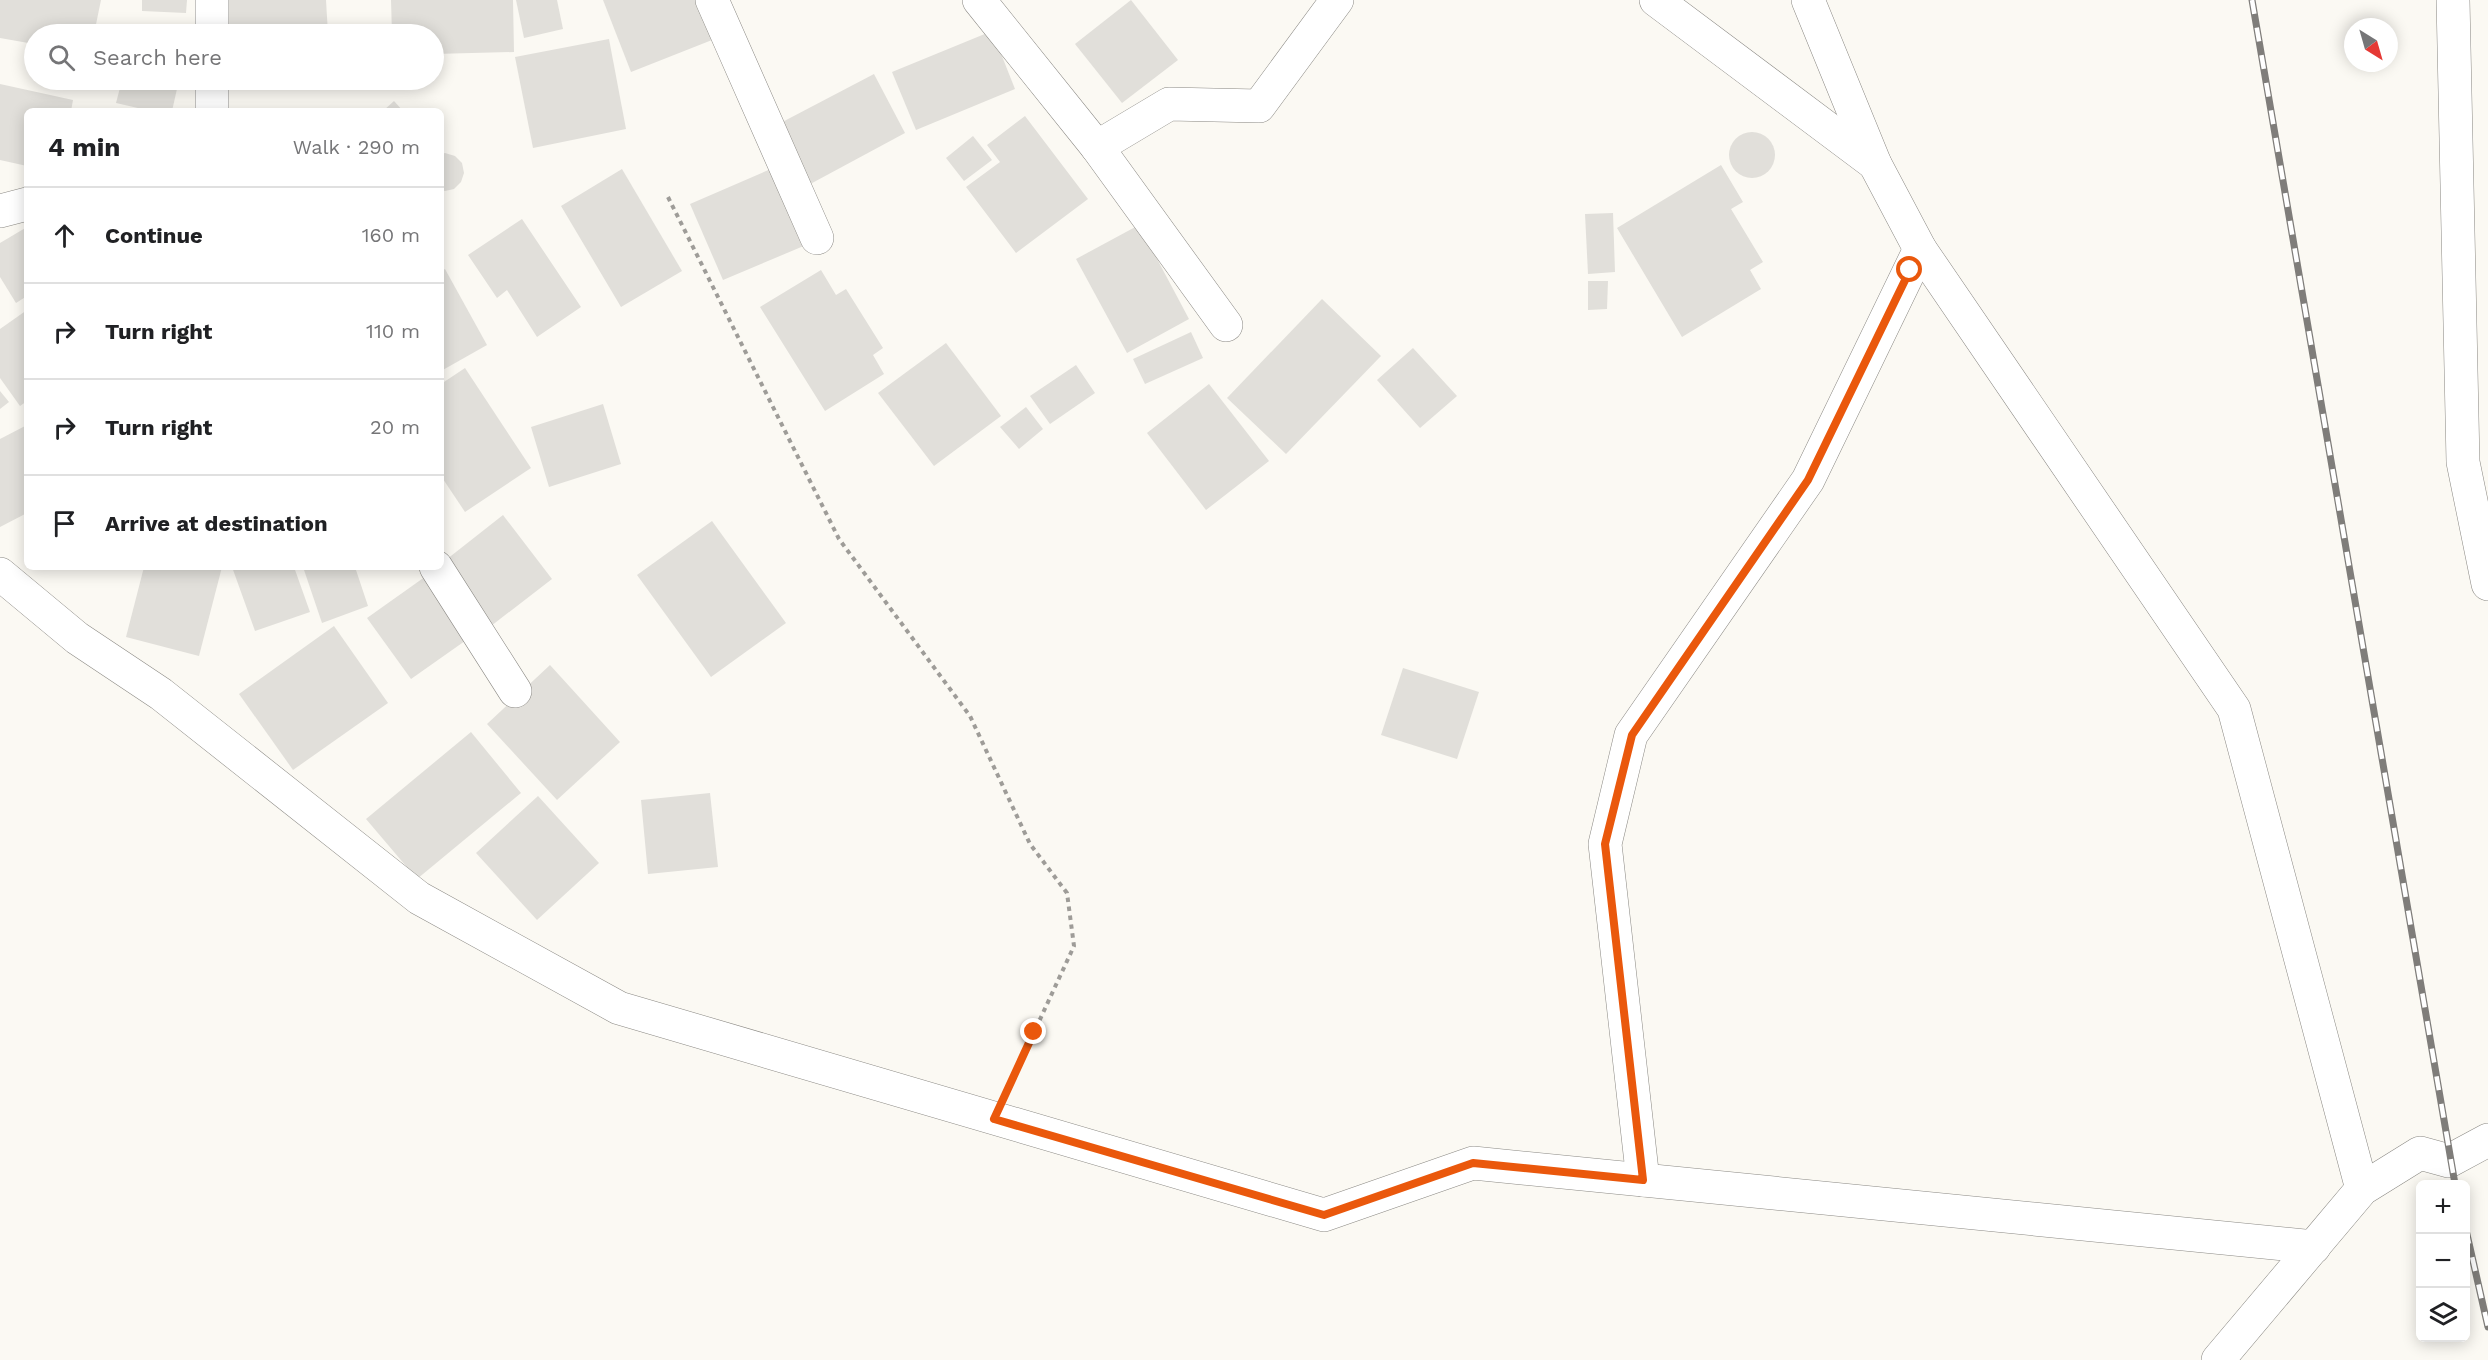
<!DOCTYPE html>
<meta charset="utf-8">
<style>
body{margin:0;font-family:"Work Sans",sans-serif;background:#f2f2f2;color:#202124}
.controls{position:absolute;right:18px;bottom:18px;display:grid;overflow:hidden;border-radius:9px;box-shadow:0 3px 15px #0003}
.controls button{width:54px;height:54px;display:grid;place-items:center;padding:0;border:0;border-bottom:2px solid #e0e0e0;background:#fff;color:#202124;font:30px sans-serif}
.compass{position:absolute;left:2344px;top:18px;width:54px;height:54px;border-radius:50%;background:#fff;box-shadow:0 3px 15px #0003;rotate:143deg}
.stop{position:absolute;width:18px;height:18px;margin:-14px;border:4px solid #ea580c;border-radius:50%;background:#fff}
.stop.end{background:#ea580c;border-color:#fff;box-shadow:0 2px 6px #0008}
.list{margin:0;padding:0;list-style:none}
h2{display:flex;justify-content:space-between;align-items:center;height:78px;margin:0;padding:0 24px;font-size:26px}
h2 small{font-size:20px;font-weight:400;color:#757577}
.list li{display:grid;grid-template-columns:39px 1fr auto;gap:18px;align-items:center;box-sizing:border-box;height:96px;padding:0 24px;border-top:2px solid #e0e0e0}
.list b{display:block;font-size:22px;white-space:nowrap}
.list em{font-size:20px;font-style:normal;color:#757577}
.icon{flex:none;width:33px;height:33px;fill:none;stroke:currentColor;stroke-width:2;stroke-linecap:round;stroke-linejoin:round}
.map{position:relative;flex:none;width:2488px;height:1360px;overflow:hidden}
.search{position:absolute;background:#fff;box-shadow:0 3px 15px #0003;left:24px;top:24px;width:420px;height:66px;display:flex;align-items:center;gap:15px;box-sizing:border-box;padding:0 21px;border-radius:33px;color:#757577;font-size:22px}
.panel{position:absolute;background:#fff;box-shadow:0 3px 15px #0003;left:24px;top:108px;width:420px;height:462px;border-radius:9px}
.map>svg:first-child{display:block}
.building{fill:#e1dfda}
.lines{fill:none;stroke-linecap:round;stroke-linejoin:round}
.minor-casing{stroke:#8b8984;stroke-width:34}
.path{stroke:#9e9c98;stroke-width:4;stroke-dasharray:4.5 4.5;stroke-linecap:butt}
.minor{stroke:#fff;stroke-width:33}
.rail-casing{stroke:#7f7d7a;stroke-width:7}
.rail{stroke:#fff;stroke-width:4.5;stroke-dasharray:14;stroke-linecap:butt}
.route{stroke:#ea580c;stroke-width:8}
</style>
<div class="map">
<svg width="2488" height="1360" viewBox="0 0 2488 1360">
<rect width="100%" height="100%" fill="#fbf9f3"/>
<g class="building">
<path d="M0,0H101L94,34H34V44L0,38Z"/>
<path d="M142,0H187L186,13L142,11Z"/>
<path d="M228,0H326L328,34H224Z"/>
<path d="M391,0H513L514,52L434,54V34H392Z"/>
<path d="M516,0H557L563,29L524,38Z"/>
<path d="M603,0H697L712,40L631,72Z"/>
<path d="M1131,0L1178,60L1122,103L1075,44Z"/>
<path d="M134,27L160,34H133Z"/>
<path d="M992,31L1015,89L916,130L892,72Z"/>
<path d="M609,39L626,129L533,148L515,57Z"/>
<path d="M874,74L905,133L801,189L769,129Z"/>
<path d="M122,80H179L172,111H151L116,103Z"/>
<path d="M227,80H282V81L227,85Z"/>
<path d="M0,84L73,100L71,111H27V166L0,160Z"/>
<path d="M394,101L403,111H383Z"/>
<path d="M1025,116L1088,199L1016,253L966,187L1000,162L987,145Z"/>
<circle cx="1752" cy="155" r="23"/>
<path d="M973,136L992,160L964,181L946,158Z"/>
<path d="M445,153L455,156L462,163L464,173L461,182L454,189L445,191L441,190V154Z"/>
<path d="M1721,165L1743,202L1731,209L1763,262L1750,270L1761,289L1682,337L1617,228Z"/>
<path d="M773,168L806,245L723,280L690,204Z"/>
<path d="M622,169L682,271L621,307L561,206Z"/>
<path d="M1613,213L1615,272L1588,274L1585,214Z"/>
<path d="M522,219L581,307L537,337L507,290L497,298L468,255Z"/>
<path d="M1139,225L1189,319L1127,353L1076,259Z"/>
<path d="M27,227V296L16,303L0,277V243Z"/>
<path d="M445,269L487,345L441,371V271Z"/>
<path d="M821,270L836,295L846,289L883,348L873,355L884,374L825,411L760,307Z"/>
<path d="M1588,281H1608L1607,309L1588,310Z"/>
<path d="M1322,299L1381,356L1286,454L1227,398Z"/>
<path d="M27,310V401L20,406L0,378V329Z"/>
<path d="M1191,332L1203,358L1145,384L1133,359Z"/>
<path d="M946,343L1001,416L934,466L878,393Z"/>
<path d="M1413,348L1457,396L1420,428L1377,380Z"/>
<path d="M1076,365L1095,393L1050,424L1030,396Z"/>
<path d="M465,368L531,468L465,512L441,476V384Z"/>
<path d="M1209,384L1269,461L1206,510L1147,433Z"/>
<path d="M0,391L9,402L0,409Z"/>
<path d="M603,404L621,464L549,487L531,427Z"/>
<path d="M1026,407L1043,429L1019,449L1000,427Z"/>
<path d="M27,425V513L0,527V439Z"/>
<path d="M503,515L552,579L491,626L442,563Z"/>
<path d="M712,521L786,623L711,677L637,575Z"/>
<path d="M144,567H222L199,656L126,637Z"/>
<path d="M232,567H294L310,612L255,631Z"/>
<path d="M303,567H355L368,606L322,623Z"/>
<path d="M429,574L472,636L411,679L367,618Z"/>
<path d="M334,626L388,703L293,770L239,694Z"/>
<path d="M550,665L620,742L557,800L487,724Z"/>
<path d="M1403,668L1479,692L1457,759L1381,735Z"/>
<path d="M471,732L521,793L417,879L366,819Z"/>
<path d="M710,793L718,867L648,874L641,800Z"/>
<path d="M538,796L599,863L537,920L476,853Z"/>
</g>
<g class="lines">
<g class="minor-casing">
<g id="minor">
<path d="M712,0L817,238"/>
<path d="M979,0L1097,147L1226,325"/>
<path d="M1656,0L1875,164"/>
<path d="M1808,0L1875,164L1920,249L2234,709L2362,1189"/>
<path d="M2453,0L2463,462L2488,584"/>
<path d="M212,34V0"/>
<path d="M212,111V80"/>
<path d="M1097,147L1169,104L1259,106L1337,0"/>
<path d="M0,211L27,204"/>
<path d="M436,567L515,691"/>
<path d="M0,574L77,638L161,694L419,898L619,1008L1324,1215L1473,1163L2314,1247"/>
<path d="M1643,1180L1605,844L1631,735L1808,480L1920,249"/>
<path d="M2218,1360L2362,1189L2420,1153L2449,1161L2488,1140"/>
</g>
</g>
<path class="path" d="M668,197L839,539L970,716L1030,844L1067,893L1074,946L1010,1084"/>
<use href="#minor" class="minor"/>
<g class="rail-casing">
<g id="rail">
<path d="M2252,0L2455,1184"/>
<path d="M2466,1230L2488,1327"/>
</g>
</g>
<use href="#rail" class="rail"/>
</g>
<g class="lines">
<path class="route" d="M1034,1032L994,1119L1324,1215L1473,1163L1643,1180L1605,844L1632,735L1808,480L1910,270"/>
</g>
</svg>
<div class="controls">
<button>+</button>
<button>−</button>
<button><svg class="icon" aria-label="layers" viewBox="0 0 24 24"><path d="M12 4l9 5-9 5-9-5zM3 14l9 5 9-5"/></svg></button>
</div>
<svg class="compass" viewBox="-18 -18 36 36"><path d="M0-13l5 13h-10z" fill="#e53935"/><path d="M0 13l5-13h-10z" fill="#757577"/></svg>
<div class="stop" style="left:1910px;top:270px"></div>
<div class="stop end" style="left:1034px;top:1032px"></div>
<div class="search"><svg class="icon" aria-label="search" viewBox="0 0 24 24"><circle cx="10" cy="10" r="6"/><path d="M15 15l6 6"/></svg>Search here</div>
<section class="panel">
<h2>4 min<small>Walk · 290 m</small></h2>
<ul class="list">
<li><svg class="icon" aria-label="ahead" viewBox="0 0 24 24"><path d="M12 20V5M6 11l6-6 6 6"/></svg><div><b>Continue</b></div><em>160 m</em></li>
<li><svg class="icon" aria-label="right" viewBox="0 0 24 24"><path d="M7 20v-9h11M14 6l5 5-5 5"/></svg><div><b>Turn right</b></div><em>110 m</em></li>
<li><svg class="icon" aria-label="right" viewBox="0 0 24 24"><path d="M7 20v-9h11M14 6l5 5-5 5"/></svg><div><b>Turn right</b></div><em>20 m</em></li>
<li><svg class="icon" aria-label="arrive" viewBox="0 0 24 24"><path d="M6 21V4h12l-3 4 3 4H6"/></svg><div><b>Arrive at destination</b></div></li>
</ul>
</section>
</div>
